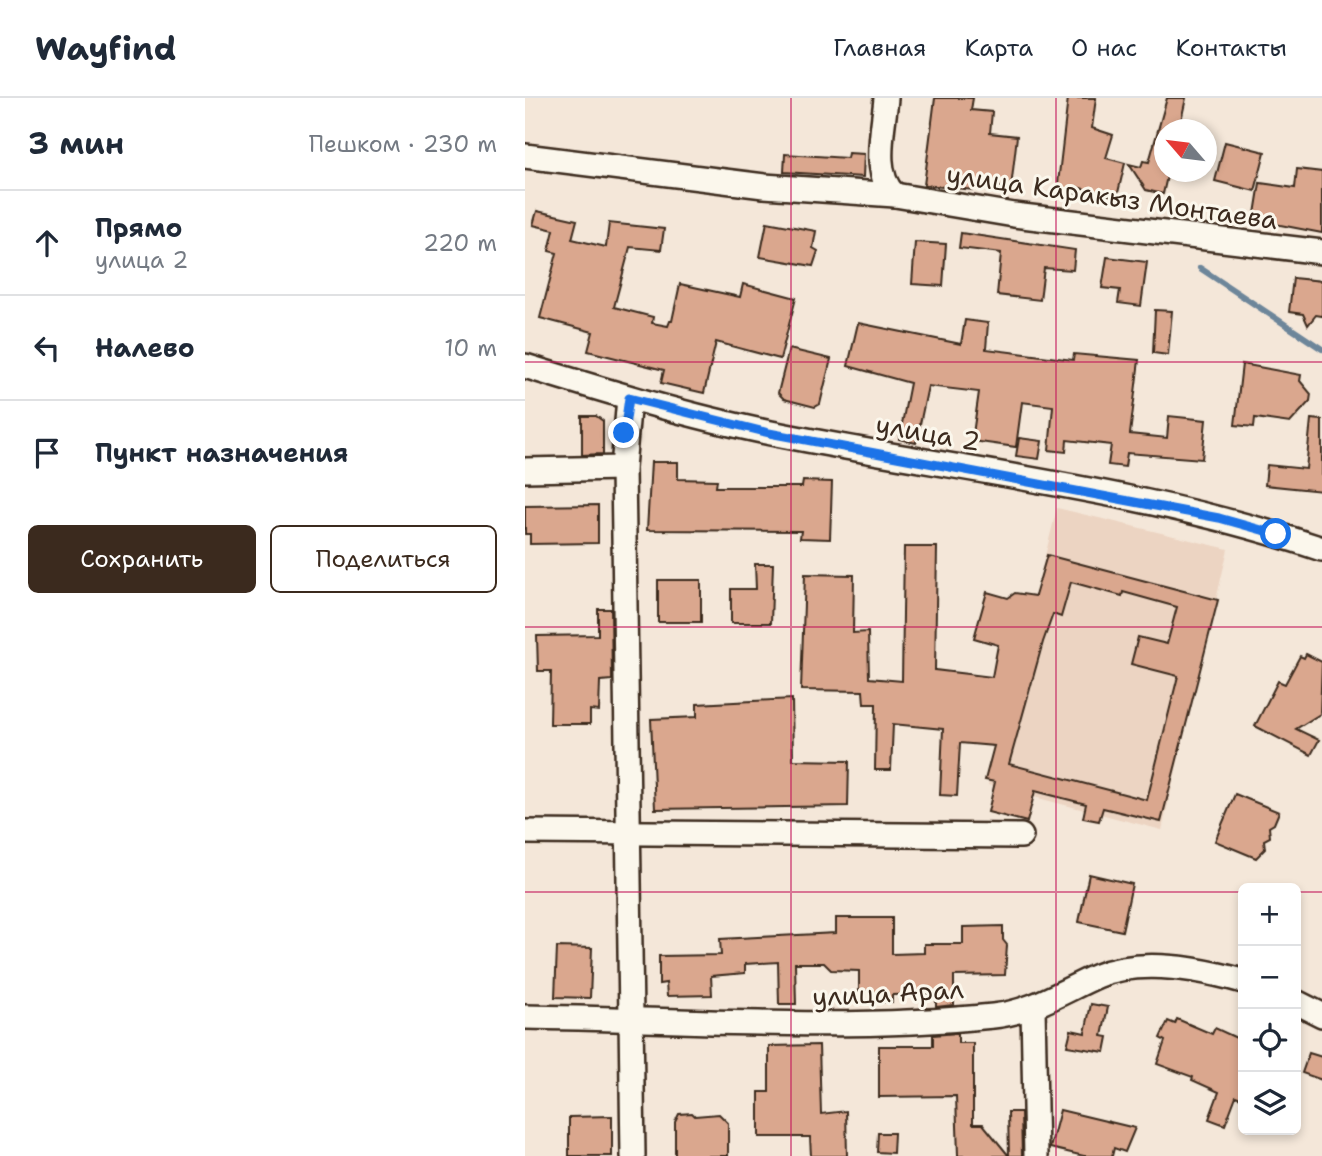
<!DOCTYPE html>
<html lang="ru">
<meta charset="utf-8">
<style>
body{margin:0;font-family:"Shantell Sans",sans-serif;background:#f6f6f7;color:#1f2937}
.controls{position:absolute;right:21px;bottom:21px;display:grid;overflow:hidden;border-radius:10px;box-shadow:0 4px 10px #0003}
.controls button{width:63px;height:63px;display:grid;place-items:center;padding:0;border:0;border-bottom:2px solid #e0e1e3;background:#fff;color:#1f2937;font:35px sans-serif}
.compass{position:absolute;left:629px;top:21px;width:63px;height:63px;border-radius:50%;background:#fff;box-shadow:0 4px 10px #0003;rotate:298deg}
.stop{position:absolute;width:21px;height:21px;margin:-16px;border:5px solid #1a73e8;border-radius:50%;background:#fff}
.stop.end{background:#1a73e8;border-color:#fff;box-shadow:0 2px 7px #0008}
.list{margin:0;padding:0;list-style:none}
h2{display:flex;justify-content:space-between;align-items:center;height:91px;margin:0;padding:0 28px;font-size:30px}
h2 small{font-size:23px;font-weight:400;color:#747a83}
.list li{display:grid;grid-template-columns:46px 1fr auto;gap:21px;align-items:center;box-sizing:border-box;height:105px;padding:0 28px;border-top:2px solid #e0e1e3}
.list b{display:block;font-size:26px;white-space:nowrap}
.list p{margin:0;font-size:23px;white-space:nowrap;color:#747a83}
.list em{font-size:23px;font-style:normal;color:#747a83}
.actions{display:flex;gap:14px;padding:21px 28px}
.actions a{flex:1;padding:16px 0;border:2px solid #3b2a1e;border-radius:10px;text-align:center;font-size:24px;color:#3b2a1e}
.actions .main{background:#3b2a1e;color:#fff}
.icon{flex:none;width:38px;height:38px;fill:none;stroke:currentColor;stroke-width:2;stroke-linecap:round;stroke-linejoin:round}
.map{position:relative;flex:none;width:797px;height:1058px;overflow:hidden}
header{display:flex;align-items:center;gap:42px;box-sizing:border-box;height:98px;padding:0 35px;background:#fff;border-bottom:2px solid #e0e1e3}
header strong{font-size:33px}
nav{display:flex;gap:38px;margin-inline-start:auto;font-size:24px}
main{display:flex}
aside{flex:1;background:#fff}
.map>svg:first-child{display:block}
.built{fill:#ecd4c2}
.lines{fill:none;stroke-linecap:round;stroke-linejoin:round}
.stream{stroke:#6d869a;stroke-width:6}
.building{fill:#daa78e;stroke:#3b2a1e;stroke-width:2;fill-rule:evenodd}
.street-casing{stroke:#3b2a1e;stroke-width:28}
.street{stroke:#fbf7ec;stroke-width:23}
.route{stroke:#1a73e8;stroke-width:9}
.grid{fill:none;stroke:#c2185b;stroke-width:2;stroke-opacity:0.55}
.labels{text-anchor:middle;stroke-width:6;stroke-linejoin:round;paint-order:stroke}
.street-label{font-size:26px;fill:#3b2a1e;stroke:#fbf7ec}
</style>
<header>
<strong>Wayfind</strong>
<nav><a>Главная</a><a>Карта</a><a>О нас</a><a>Контакты</a></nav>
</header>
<main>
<aside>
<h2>3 мин<small>Пешком · 230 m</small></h2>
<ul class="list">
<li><svg class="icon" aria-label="ahead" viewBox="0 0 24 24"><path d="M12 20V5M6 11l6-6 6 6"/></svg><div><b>Прямо</b><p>улица 2</p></div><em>220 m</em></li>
<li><svg class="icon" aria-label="left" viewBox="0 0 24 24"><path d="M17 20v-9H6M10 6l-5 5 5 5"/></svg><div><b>Налево</b></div><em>10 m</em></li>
<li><svg class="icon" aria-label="arrive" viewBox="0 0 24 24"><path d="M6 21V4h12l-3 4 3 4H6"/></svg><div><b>Пункт назначения</b></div></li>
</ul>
<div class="actions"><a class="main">Сохранить</a><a>Поделиться</a></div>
</aside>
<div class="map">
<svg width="797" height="1058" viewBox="0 0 797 1058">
<rect width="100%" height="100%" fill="#f4e7d9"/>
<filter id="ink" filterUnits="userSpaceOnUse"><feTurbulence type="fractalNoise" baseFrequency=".0143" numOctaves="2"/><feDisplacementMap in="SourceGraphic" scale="14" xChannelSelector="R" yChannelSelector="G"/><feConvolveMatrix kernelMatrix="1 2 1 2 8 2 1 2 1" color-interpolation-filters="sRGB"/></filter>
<g filter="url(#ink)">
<path class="built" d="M532,410L703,451L637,732L463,687Z"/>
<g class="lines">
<path class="stream" d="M675,170L797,251"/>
</g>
<g class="building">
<path d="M410,0H448L446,12L467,14L465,35L492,38L486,90L450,86L449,92L399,87Z"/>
<path d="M543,0H571L567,30L588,37L581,60L600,65L592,99L551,89L550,96L532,94Z"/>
<path d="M642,0H661L654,32H640V74H643L638,96L621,92L604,66L616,69L618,63L624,64Z"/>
<path d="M700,44L740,54L730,93L690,83Z"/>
<path d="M323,55L339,56L338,79L259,74L260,56L322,60Z"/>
<path d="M772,71L797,74V135L729,122L735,85L770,90Z"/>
<path d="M12,113L52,122L47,141L81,149L84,125L139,131L136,152L105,149L89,209L128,219L127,225L143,228L145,223H147L155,186L215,199L218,186L271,200L255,261L191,244L179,295L136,285L139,272L63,253L68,234L15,220L32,155L24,153L29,132L8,127Z"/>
<path d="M242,124L291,133L288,150L293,153L288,168L235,159Z"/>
<path d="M436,135L550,152L548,172L519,170L515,202L472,197L476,155L434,150Z"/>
<path d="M390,144L421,146L418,188L387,186Z"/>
<path d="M582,159L622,164L616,208L593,205L595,192L577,190Z"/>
<path d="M768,180L797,183V218L791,217L783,227L778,216L764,214Z"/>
<path d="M630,212L647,213L643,257L628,255Z"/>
<path d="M440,222L463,225L461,251L548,262L549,256L614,262L605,336L642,340L644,318L681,322L677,361L602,355L600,369L583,367L586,347L542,342L541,354L524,352L528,308L497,304L491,349L447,343L454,294L403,288L391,345L374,341L385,285L323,268L333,225L436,246Z"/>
<path d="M264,251L306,261L295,306L290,309L259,301L253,295Z"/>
<path d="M717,266L776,277L775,283L786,296L785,303L765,325L730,320L729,329L710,327Z"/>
<path d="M57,318H71L78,323V356L57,357Z"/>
<path d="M786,321L797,322V393L740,387L742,367L781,371Z"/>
<path d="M494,340L517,343L514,361L491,358Z"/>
<path d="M126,364H153V381L192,382L191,389H277L278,383L307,384L305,441L275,440L276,433L122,432Z"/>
<path d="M73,407V445L5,446V436H0V408Z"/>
<path d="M379,449H412L410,572L467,579L473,547L449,540L462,494L483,500L490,495L510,498L522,457L693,502L636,724L578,710L574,723L558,720L561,706L510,693L502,724L463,714L470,684L460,682L469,648L435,645L432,698L415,697L418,631L368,626L366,672H350L351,606H339L338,593L276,592L280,476L329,477L328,535L343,534L344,580L377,583ZM546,484L597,498L598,494L652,509L642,546L613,539L606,566L653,578L622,702L484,666L518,544L528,516L536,519Z"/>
<path d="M230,466H248L246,525H206V491H231Z"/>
<rect x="133" y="482" width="43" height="42"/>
<path d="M73,511H86L87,582L75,583L74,613L65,612V626H25L26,573H13L12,538L73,537Z"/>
<path d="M781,556L797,564L795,616L771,631L794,642L786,657L730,628L753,583L760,586L775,558L779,560Z"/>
<path d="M267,601L268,662L324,663L323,708L130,711L126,621L172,619V606Z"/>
<path d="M710,696L754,714L749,726L744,729L745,739L739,742L740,751L731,760L690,743Z"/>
<path d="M564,776L607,786L597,833L554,824Z"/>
<path d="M311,820H367V856L399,855V846H438V829L478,828V842L482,847L480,877L429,878V907L411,909V896L367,897V904H349V893H334V873L306,872L299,865H270L271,906H254L253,864L220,866V875L186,878L187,897L142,898L141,885L134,886V858L196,857L195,841L311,835Z"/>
<path d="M32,849L67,850L65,900L30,899Z"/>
<path d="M566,906L583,909L577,938L583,939L580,954L542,948L546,932L560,935Z"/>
<path d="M652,921L687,936L690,930L718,943V1001L711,998L700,1027L684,1021L694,994L667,982L668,979L632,966L640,943L635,940L643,923L650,926Z"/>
<path d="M433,935V945H448V1026H458L484,1058L483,1014H496L497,1058H433L431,998L354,999V948H408V937Z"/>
<path d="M294,947L296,1016L321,1013L322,1058H286L285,1039H234V994H244V948Z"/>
<path d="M784,955L797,959V982L777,975Z"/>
<path d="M535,1012L610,1030L600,1054L589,1050L587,1058H559L525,1050Z"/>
<path d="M167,1015L170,1018L194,1016L203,1025V1058H150V1024L154,1016Z"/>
<path d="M87,1018V1058H44V1019Z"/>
<path d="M353,1035H369L368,1055L352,1054Z"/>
</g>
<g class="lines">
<g class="street-casing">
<g id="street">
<path d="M361,0C359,28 346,77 370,97"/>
<path d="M0,58L239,88L370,97L489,117L797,154"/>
<path d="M0,268C81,293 163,318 246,335C430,372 619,391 797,451"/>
<path d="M104,300L98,370L108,1058"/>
<path d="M0,372L98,370"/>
<path d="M0,734L496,738"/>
<path d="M771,904L797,917"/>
<path d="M508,910L511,1058"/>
<path d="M0,919C156,921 312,934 468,918C507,914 536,894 572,878C615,860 675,871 718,883"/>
</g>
</g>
<use href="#street" class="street"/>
</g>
</g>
<g class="lines" filter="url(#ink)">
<path class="route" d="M99,335L104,300L244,335L694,420L751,436"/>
</g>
<path class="grid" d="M266,0V1058M531,0V1058M0,264H797M0,529H797M0,794H718M771,794H797"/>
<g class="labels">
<g class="street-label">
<text transform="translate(587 99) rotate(8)" y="9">улица Каракыз Монтаева</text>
<text transform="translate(403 335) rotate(10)" y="9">улица 2</text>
<text transform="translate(363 895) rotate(-3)" y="9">улица Арал</text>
</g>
</g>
</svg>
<div class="controls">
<button>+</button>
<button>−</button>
<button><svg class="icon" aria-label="locate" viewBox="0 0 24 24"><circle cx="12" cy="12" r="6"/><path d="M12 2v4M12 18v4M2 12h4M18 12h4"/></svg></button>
<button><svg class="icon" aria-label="layers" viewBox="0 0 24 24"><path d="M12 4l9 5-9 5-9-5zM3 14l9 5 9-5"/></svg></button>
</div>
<svg class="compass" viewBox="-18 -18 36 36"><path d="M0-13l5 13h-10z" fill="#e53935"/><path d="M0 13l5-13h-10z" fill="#747a83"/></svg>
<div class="stop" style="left:751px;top:436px"></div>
<div class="stop end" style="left:99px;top:335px"></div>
</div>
</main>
